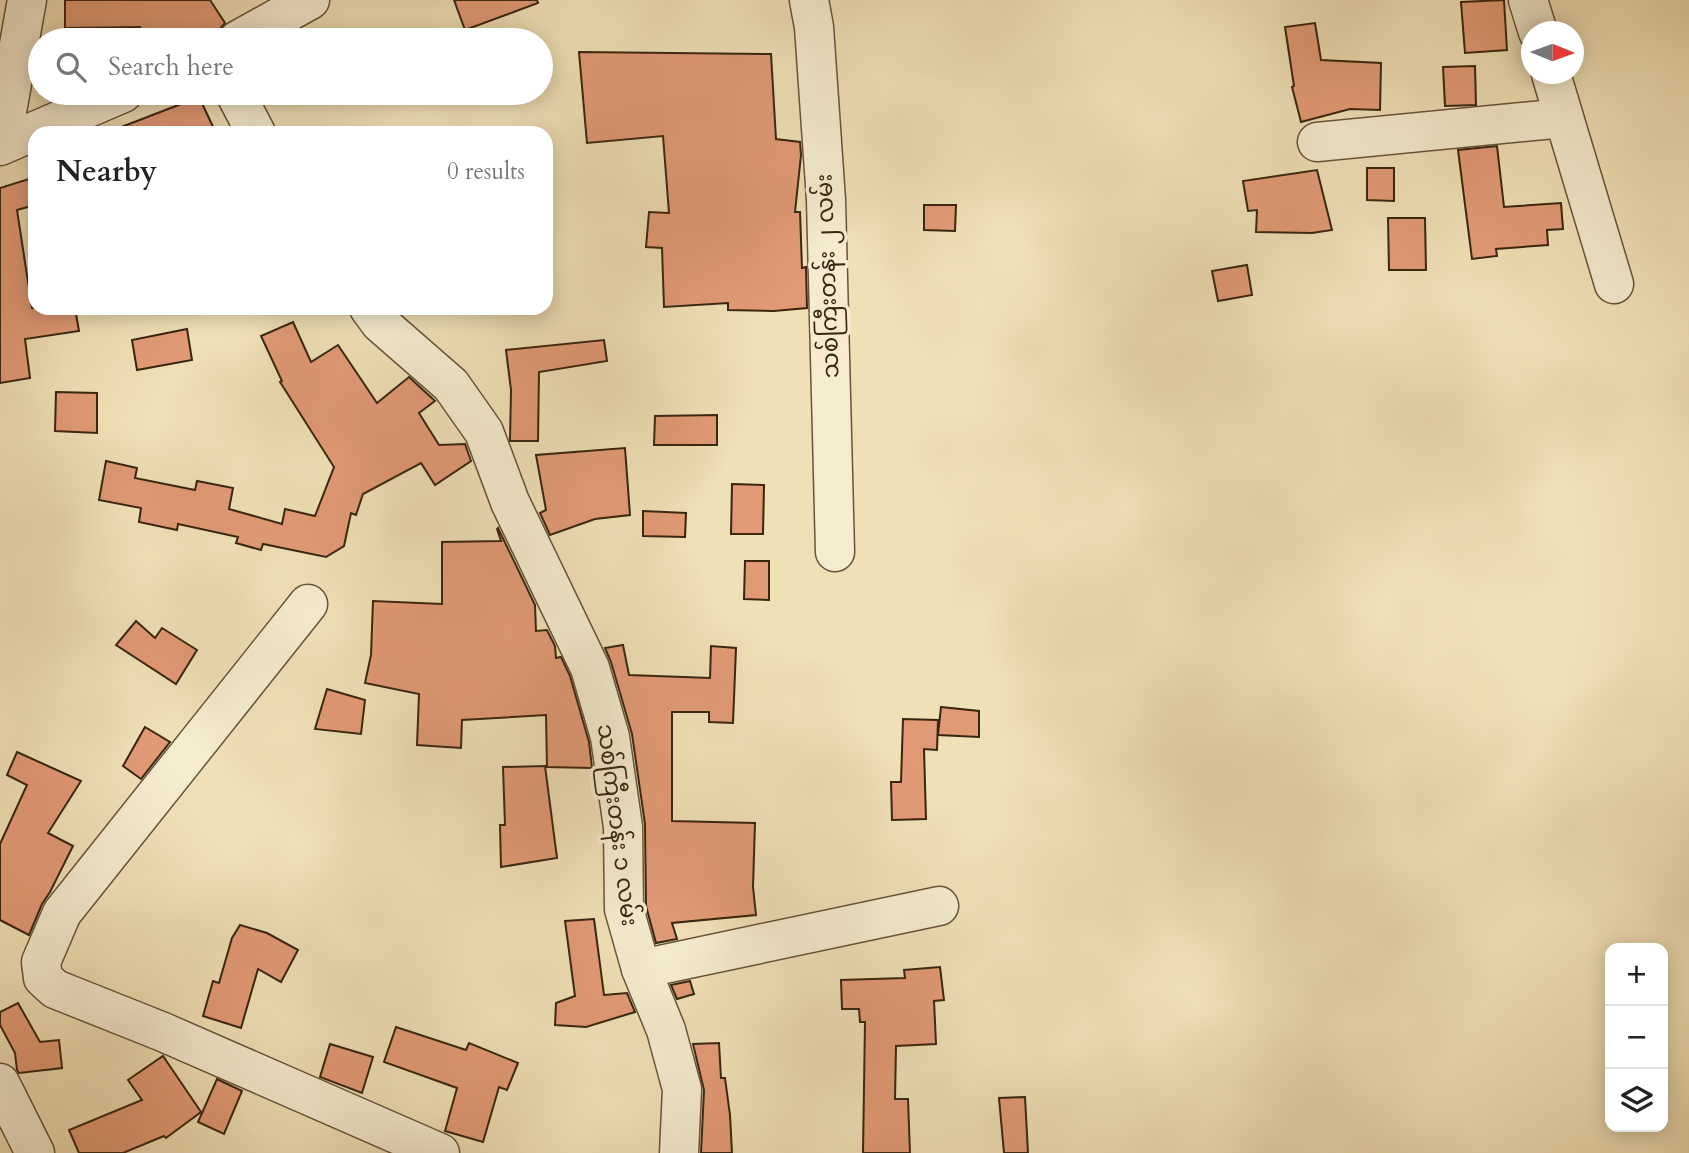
<!DOCTYPE html>
<meta charset="utf-8">
<style>
body{margin:0;font-family:Cardo,"Noto Sans Myanmar",serif;background:#f6f6f6;color:#222}
.controls{position:absolute;right:21px;bottom:21px;display:grid;overflow:hidden;border-radius:14px;box-shadow:0 4px 18px #0003}
.controls button{width:63px;height:63px;display:grid;place-items:center;padding:0;border:0;border-bottom:2px solid #e0e0e0;background:#fff;color:#222;font:35px sans-serif}
.compass{position:absolute;left:1521px;top:21px;width:63px;height:63px;border-radius:50%;background:#fff;box-shadow:0 4px 18px #0003;rotate:91deg}
.list{margin:0;padding:0;list-style:none}
h2{display:flex;justify-content:space-between;align-items:center;height:91px;margin:0;padding:0 28px;font-size:30px}
h2 small{font-size:23px;font-weight:400;color:#767676}
.icon{flex:none;width:38px;height:38px;fill:none;stroke:currentColor;stroke-width:2;stroke-linecap:round;stroke-linejoin:round}
.map{position:relative;flex:none;width:1689px;height:1153px;overflow:hidden}
.search{position:absolute;background:#fff;box-shadow:0 4px 18px #0003;left:28px;top:28px;width:525px;height:77px;display:flex;align-items:center;gap:18px;box-sizing:border-box;padding:0 24px;border-radius:38px;color:#767676;font-size:26px}
.panel{position:absolute;background:#fff;box-shadow:0 4px 18px #0003;left:28px;top:126px;width:525px;height:189px;border-radius:21px}
.map>svg:first-child{display:block}
.building{fill:#e29a76;stroke:#392510;stroke-width:2}
.lines{fill:none;stroke-linecap:round;stroke-linejoin:round}
.minor-casing{stroke:#675439;stroke-width:41}
.minor{stroke:#f5ebcf;stroke-width:38}
.labels{text-anchor:middle;stroke-width:7;stroke-linejoin:round;paint-order:stroke}
.street-label{font-size:23px;fill:#392510;stroke:#f5ebcf}
</style>
<div class="map">
<svg width="1689" height="1153" viewBox="0 0 1689 1153">
<rect width="100%" height="100%" fill="#f0e0b5"/>
<filter id="stains"><feTurbulence type="fractalNoise" baseFrequency=".00286" numOctaves="4"/><feColorMatrix values="0 0 0 0 .2 0 0 0 0 .09 0 0 0 0 .02 0 0 0 .5 -.17"/></filter>
<radialGradient id="worn" r=".72"><stop offset=".6" stop-color="#630" stop-opacity="0"/><stop offset="1" stop-color="#630" stop-opacity=".3"/></radialGradient>
<g class="building">
<path d="M65,0H210L225,23L219,30L197,40H143L140,27L65,28Z"/>
<path d="M454,0H537L538,3L465,30Z"/>
<path d="M1504,0L1507,50L1465,53L1461,2Z"/>
<path d="M1315,23L1321,60L1381,63L1380,110L1350,109L1301,122L1292,87L1294,86L1285,27Z"/>
<path d="M579,52L771,54L776,139L800,142L801,155L795,212H800L802,268L806,267L807,308L774,311L728,310V303L664,307L662,248L646,247L649,212L669,213L663,136L587,143Z"/>
<path d="M1475,66L1476,105L1445,106L1443,67Z"/>
<path d="M199,97L216,133H111V131Z"/>
<path d="M1497,146L1504,207L1561,203L1563,229L1547,230L1548,245L1496,249L1497,256L1472,259L1458,150Z"/>
<path d="M1367,168H1394V201L1367,200Z"/>
<path d="M1317,170L1332,230L1312,233L1256,232L1257,210L1248,211L1243,181Z"/>
<path d="M35,177V205L17,210L32,308H75L79,331L25,339L30,378L0,383V188Z"/>
<path d="M924,205H956L955,231L924,230Z"/>
<path d="M1388,218H1425L1426,270H1389Z"/>
<path d="M1247,265L1252,295L1218,301L1212,271Z"/>
<path d="M293,322L311,362L338,345L377,403L409,377L435,401L419,413L439,445L465,444L471,461L435,485L421,463L363,494L356,515L351,513L344,546L326,557L263,544L261,550L236,543L238,537L178,524L177,530L139,522L141,508L99,500L106,461L137,468L135,478L195,490L197,481L233,488L229,509L282,524L285,509L315,516L334,467L280,382L282,381L261,336Z"/>
<path d="M187,329L192,360L137,370L132,340Z"/>
<path d="M604,340L607,361L539,372L538,441H510L511,390L506,350Z"/>
<path d="M56,392L97,393V433L55,431Z"/>
<path d="M717,415V445H654L655,416Z"/>
<path d="M625,448L630,515L595,519L550,535L540,513L546,510L536,455Z"/>
<path d="M732,484L764,485L763,534H731Z"/>
<path d="M643,511L686,513L685,537L643,536Z"/>
<path d="M498,528L535,605L536,631L547,630L555,646L556,658L561,657L570,676L589,742L592,768L547,767L546,715L462,720L461,748L417,745L419,694L365,683L371,655L373,601L442,604V542L501,541L497,529Z"/>
<path d="M745,561H769V600L744,599Z"/>
<path d="M136,621L155,638L162,628L197,650L176,684L116,645Z"/>
<path d="M623,645L629,675L710,678L711,646L736,648L733,723L709,722V712H672V821L755,823L753,887L756,915L672,923L677,939L656,943L646,906L645,824L632,734L611,662L605,648Z"/>
<path d="M327,689L365,700L361,734L315,729Z"/>
<path d="M941,707L979,711V737L938,735Z"/>
<path d="M903,719L938,720L937,750L924,749L926,819L892,820L891,782H901Z"/>
<path d="M145,727L170,742L141,779L123,766Z"/>
<path d="M17,752L81,781L48,833L73,846L50,892L42,904L29,935L0,920V844L27,785L7,775Z"/>
<path d="M545,766L557,858L501,867L500,825H505L503,767Z"/>
<path d="M594,919L604,995L627,993L635,1012L586,1027L555,1025L556,1003L575,996L565,921Z"/>
<path d="M240,925L267,933L298,950L281,982L258,969L241,1028L203,1016L213,981L219,983L232,938Z"/>
<path d="M940,967L944,1000L934,1001L936,1044L896,1046L895,1099H908L910,1153H863L865,1022H860L859,1009H842L841,980L905,978L904,970Z"/>
<path d="M690,981L694,994L677,999L671,985Z"/>
<path d="M18,1003L40,1042L59,1040L62,1068L19,1073L17,1070L15,1053L0,1025V1012Z"/>
<path d="M396,1027L466,1050L469,1043L518,1063L507,1090L499,1087L483,1142L445,1131L457,1088L384,1062Z"/>
<path d="M719,1043L721,1078H725L730,1115L732,1153H701L704,1090L693,1044Z"/>
<path d="M330,1044L373,1057L362,1093L320,1077Z"/>
<path d="M163,1056L201,1112L166,1138L164,1136L123,1153H79L69,1130L142,1100L128,1080Z"/>
<path d="M217,1079L242,1091L224,1134L198,1122Z"/>
<path d="M1025,1097L1028,1153H1004L999,1098Z"/>
</g>
<g class="lines">
<g class="minor-casing">
<g id="minor">
<path d="M809,0L814,27L826,200L835,552"/>
<path d="M1528,0L1538,32"/>
<path d="M238,40L310,0"/>
<path d="M1551,74L1614,284"/>
<path d="M235,93L256,133"/>
<path d="M1317,142L1564,118"/>
<path d="M1,145L27,0"/>
<path d="M0,146L123,93"/>
<path d="M369,308L380,323L451,385L484,432L510,502L590,668L610,737L623,827L624,909L641,969L666,1030L682,1089L679,1153"/>
<path d="M308,604L62,913L41,962L43,978L55,989L163,1032L440,1153"/>
<path d="M641,969L939,906"/>
<path d="M0,1083L35,1153"/>
</g>
</g>
<use href="#minor" class="minor"/>
</g>
<g class="labels">
<g class="street-label">
<text transform="translate(827 276) rotate(-92)" y="8">သစ်ကြီးတန်း ၂ လမ်း</text>
<text transform="translate(618 825) rotate(83)" y="8">သစ်ကြီးတန်း ၁ လမ်း</text>
</g>
</g>
<rect width="100%" height="100%" filter="url(#stains)"/>
<rect width="100%" height="100%" fill="url(#worn)"/>
</svg>
<div class="controls">
<button>+</button>
<button>−</button>
<button><svg class="icon" aria-label="layers" viewBox="0 0 24 24"><path d="M12 4l9 5-9 5-9-5zM3 14l9 5 9-5"/></svg></button>
</div>
<svg class="compass" viewBox="-18 -18 36 36"><path d="M0-13l5 13h-10z" fill="#e53935"/><path d="M0 13l5-13h-10z" fill="#767676"/></svg>
<div class="search"><svg class="icon" aria-label="search" viewBox="0 0 24 24"><circle cx="10" cy="10" r="6"/><path d="M15 15l6 6"/></svg>Search here</div>
<section class="panel">
<h2>Nearby<small>0 results</small></h2>
<ul class="list">
</ul>
</section>
</div>
